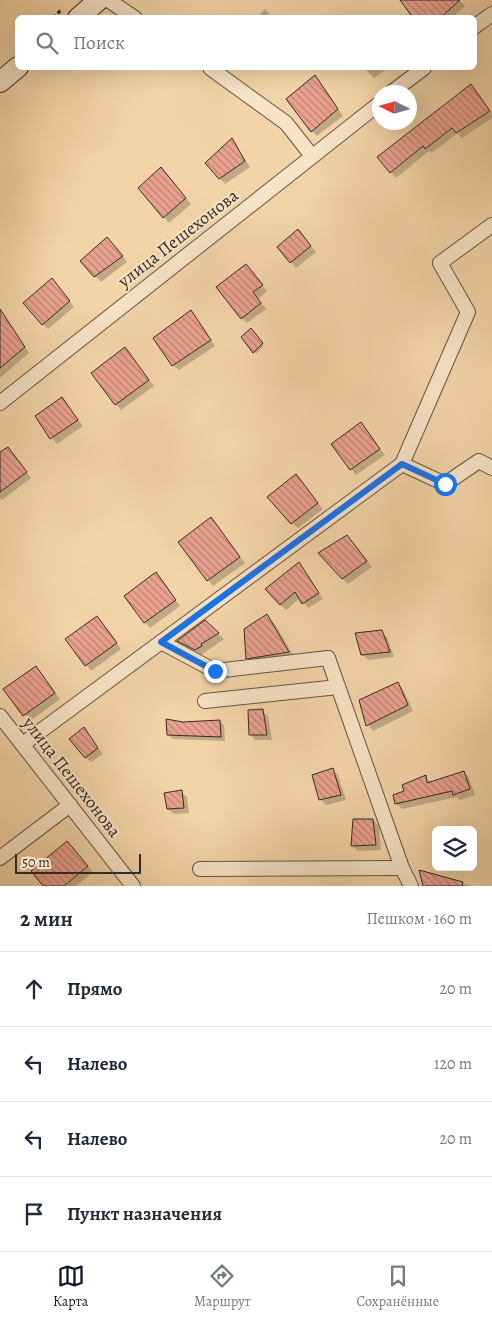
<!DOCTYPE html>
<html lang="ru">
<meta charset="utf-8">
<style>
body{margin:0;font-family:Alegreya,serif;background:#f6f6f7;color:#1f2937}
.controls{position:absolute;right:15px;bottom:15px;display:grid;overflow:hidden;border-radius:8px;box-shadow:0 5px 20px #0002}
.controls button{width:45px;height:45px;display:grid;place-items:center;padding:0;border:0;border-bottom:1px solid #e0e1e3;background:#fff;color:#1f2937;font:25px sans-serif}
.compass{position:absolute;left:372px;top:85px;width:45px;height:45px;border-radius:50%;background:#fff;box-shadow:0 5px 20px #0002;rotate:275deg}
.scale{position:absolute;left:15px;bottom:12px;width:126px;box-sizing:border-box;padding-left:5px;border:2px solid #352b22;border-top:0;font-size:14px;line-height:18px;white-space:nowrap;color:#352b22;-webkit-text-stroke:4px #f7e3c6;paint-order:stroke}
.stop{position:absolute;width:15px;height:15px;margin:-11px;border:4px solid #1a73e8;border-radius:50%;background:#fff}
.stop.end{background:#1a73e8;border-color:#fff;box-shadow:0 1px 5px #0008}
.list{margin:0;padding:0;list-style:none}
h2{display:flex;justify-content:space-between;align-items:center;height:65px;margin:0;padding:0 20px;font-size:21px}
h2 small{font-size:16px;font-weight:400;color:#747a83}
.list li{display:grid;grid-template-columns:32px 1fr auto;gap:15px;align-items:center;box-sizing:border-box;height:75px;padding:0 20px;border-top:1px solid #e0e1e3}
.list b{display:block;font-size:19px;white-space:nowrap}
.list em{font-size:16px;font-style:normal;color:#747a83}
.icon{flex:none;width:28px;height:28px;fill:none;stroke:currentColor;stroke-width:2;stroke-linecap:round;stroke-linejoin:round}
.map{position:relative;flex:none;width:492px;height:886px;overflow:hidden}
.search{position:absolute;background:#fff;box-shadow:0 5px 20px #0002;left:15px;right:15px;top:15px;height:55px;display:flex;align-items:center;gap:12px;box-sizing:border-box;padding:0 18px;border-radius:8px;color:#747a83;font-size:19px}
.sheet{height:365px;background:#fff}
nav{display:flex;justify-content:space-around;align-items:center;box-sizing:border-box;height:70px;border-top:1px solid #e0e1e3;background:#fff;font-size:14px;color:#747a83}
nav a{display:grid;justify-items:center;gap:2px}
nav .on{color:#111827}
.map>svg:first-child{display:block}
.shadow{fill:#0003}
.building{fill:url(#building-back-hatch);stroke:#352b22}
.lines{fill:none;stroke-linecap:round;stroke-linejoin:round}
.street-casing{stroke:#645544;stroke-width:16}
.secondary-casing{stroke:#352b22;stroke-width:22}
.path{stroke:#352b22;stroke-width:3;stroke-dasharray:4 2.5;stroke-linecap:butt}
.street{stroke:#f7e3c6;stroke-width:14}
.secondary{stroke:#f7e3c6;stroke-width:20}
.route{stroke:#1a73e8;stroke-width:6}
.labels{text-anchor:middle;stroke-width:4;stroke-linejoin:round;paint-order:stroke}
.street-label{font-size:18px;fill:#352b22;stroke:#f7e3c6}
</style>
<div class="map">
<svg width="492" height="886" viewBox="0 0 492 886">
<defs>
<pattern id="building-back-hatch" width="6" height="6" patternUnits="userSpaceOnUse" patternTransform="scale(1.25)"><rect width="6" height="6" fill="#eaa190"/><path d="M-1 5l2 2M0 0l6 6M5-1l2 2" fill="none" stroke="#be8375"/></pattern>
</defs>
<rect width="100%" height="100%" fill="#f3d4a8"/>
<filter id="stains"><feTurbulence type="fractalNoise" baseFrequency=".004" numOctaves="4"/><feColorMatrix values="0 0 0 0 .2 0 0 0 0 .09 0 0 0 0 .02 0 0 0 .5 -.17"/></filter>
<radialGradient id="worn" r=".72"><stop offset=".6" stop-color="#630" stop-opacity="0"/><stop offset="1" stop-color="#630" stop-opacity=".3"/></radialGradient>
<g class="shadow">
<path d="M412,0H459L465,6L452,18H415Z"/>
<path d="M265,9L273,18H256Z"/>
<path d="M364,68H388L374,78Z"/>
<path d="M315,76L343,116L317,136L312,131Z"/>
<path d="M471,85L492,114V118L462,138L458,133L431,153L429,151L396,178L379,157Z"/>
<path d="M232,140L250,167L225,184L206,163Z"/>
<path d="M167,174L191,204L169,223L164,217Z"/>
<path d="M303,236L316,252L296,268L291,262Z"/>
<path d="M113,244L127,262L101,282L81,261Z"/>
<path d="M251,271L267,291L258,299L266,309L247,323L242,318Z"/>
<path d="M57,285L74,307L48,329L42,324Z"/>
<path d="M191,312L215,346L179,370L173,365Z"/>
<path d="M4,316L29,353L0,378V319Z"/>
<path d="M253,332L264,346L256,354L254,352Z"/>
<path d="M125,349L154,386L121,410L116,404Z"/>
<path d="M62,399L83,426L57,444L36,417Z"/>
<path d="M361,424L385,455L356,475L351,469Z"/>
<path d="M8,448L31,478L2,500L0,498V454Z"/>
<path d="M301,481L323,509L298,528L292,523Z"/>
<path d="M211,519L245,563L213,586L179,542Z"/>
<path d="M353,542L372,567L348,584L342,578Z"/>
<path d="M299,563L323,599L308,608L300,598L286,610L267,590Z"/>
<path d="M156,574L180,606L150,628L145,622Z"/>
<path d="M266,616L275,624L296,660L255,666L247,658Z"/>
<path d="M97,617L121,649L91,671L67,639Z"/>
<path d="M205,622L224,639L201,655L179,641Z"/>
<path d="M381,631L387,637L394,657L368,660L362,654Z"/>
<path d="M36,667L60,699L30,721L5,689Z"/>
<path d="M398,684L403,689L413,711L373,731L368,725L361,701Z"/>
<path d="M262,711L268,716L272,740H255L250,734Z"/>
<path d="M220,721L224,725L225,741L173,739L168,734L183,724Z"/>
<path d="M84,729L103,754L91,762L85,757Z"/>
<path d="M332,770L338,775L346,800L326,805L320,799Z"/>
<path d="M464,772L469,778L475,795L460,800L457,797L402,809L396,803L425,777L431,782Z"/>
<path d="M181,792L187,797L189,813L174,814L168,809Z"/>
<path d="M373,820L379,826L381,850L358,851L352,846Z"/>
<path d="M73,848L93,872L76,886H45Z"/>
<path d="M421,871L472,886H426Z"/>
</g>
<g class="building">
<path d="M400,0H460L440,18H413Z"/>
<path d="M315,75L338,109L311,132L286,99Z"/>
<path d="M471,84L490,111L456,133L452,128L425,149L423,146L390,173L377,157Z"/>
<path d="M232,138L245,161L219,179L205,163Z"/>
<path d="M161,167L186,198L163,218L138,188Z"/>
<path d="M298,229L311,246L290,263L277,247Z"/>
<path d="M107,237L123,256L94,277L80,261Z"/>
<path d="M246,264L263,285L253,292L261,303L241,319L216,287Z"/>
<path d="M52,278L70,301L42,325L23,303Z"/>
<path d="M0,309L25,347L0,368Z"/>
<path d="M191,310L211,340L172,366L153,338Z"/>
<path d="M251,328L263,343L253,353L241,337Z"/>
<path d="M125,347L149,380L115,405L91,373Z"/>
<path d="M62,397L78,420L50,439L35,416Z"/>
<path d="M361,422L380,449L350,470L331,444Z"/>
<path d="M8,447L27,472L0,492V452Z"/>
<path d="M296,474L318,503L291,524L267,497Z"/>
<path d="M211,517L240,557L207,581L178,542Z"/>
<path d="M347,535L367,561L342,579L318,553Z"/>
<path d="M299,562L319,593L302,604L295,592L280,605L265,589Z"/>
<path d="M156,572L176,600L144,623L124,596Z"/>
<path d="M267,614L289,652L246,659L244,629Z"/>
<path d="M97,616L117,643L85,666L65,639Z"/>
<path d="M205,620L219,633L201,644L202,646L195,650L177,641Z"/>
<path d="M382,630L390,652L361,655L355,633Z"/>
<path d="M36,666L55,693L23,716L3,689Z"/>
<path d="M398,682L408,705L366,726L359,700Z"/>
<path d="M263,709L267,735H249L248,710Z"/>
<path d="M166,719L183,722L220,720L221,737L167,735Z"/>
<path d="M84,727L98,748L85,758L69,739Z"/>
<path d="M333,768L341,795L319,800L312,775Z"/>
<path d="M464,771L470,789L453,795L452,791L395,804L393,795L404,791L402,785L426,775L427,783Z"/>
<path d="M182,790L184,808L167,809L164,793Z"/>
<path d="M353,819H373L376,845L351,846Z"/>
<path d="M67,841L88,866L64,886H43L31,871Z"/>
<path d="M419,870L463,882L462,886H423Z"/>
</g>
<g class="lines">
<g class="street-casing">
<g id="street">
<path d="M108,0L135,18"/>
<path d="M474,27L492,14"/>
<path d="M210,68L286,123L312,156"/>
<path d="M392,92L424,68"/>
<path d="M0,403L380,103"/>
<path d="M402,464L445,484L479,461L492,468"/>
<path d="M161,642L215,671L328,658L402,868L411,886"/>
<path d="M205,701L338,687"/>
<path d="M0,716L133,886"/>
<path d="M23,744L402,464L468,312L440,263L492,225"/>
<path d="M0,858L70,805"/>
<path d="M200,869L402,868"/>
</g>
</g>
<g class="secondary-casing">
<g id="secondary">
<path d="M78,18L99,0"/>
<path d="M0,82L18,67"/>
</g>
</g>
<path class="path" d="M53,18L61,10"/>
<use href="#street" class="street"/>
<use href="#secondary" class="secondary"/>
</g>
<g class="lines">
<path class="route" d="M215,671L161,642L402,464L445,484"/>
</g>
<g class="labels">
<g class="street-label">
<text transform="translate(178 238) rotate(-38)" y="6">улица Пешехонова</text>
<text transform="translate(72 777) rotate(52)" y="6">улица Пешехонова</text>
</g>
</g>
<rect width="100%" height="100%" filter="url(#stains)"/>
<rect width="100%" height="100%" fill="url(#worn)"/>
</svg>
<div class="controls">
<button><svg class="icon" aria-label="layers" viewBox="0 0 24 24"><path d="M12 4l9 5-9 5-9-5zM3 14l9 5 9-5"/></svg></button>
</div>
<svg class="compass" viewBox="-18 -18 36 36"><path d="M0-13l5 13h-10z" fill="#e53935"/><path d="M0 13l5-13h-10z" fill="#747a83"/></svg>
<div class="scale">50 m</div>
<div class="stop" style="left:445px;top:484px"></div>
<div class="stop end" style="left:215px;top:671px"></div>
<div class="search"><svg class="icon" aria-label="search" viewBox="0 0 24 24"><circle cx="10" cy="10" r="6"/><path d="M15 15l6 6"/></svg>Поиск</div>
</div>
<section class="sheet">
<h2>2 мин<small>Пешком · 160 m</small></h2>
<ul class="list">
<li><svg class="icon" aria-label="ahead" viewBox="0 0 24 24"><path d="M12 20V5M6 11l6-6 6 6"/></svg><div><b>Прямо</b></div><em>20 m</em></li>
<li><svg class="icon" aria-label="left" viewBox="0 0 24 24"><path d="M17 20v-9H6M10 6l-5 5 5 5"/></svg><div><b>Налево</b></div><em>120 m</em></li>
<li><svg class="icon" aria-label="left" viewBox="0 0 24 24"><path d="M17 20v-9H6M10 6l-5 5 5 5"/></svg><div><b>Налево</b></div><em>20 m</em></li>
<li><svg class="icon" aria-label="arrive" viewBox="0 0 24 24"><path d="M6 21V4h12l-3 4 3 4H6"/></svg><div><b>Пункт назначения</b></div></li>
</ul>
</section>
<nav>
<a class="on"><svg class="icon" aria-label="map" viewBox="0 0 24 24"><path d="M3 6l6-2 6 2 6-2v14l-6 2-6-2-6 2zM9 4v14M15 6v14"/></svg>Карта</a>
<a><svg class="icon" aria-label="directions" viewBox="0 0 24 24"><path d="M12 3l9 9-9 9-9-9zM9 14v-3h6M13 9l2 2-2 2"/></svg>Маршрут</a>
<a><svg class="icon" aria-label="saved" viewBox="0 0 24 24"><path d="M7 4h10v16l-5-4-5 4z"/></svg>Сохранённые</a>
</nav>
